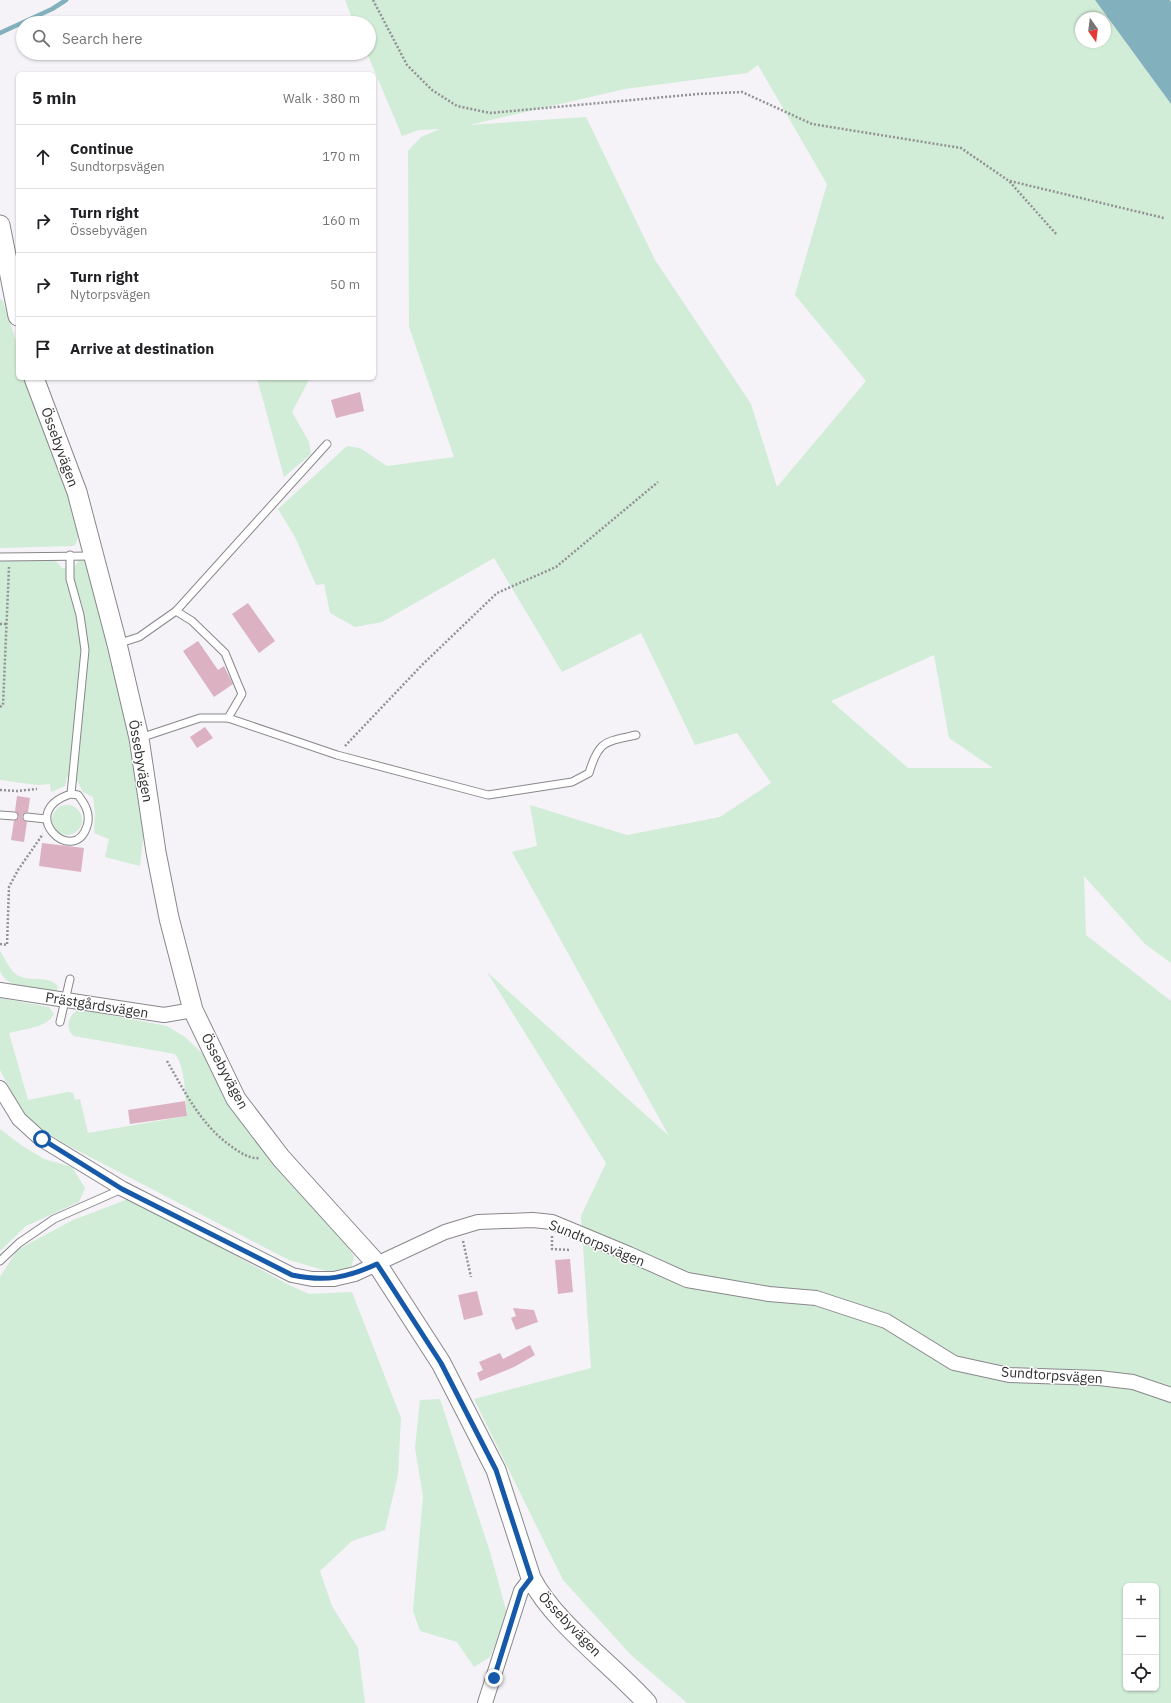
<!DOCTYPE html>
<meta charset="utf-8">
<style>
body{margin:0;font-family:"IBM Plex Sans",sans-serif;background:#f6f6f6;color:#202124}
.controls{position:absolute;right:12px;bottom:12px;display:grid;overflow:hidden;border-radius:6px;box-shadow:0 1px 3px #0004}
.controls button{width:36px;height:36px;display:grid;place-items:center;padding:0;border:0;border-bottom:1px solid #e0e0e0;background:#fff;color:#202124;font:20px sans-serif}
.compass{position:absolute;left:1075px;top:12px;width:36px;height:36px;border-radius:50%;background:#fff;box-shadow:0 1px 3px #0004;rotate:166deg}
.stop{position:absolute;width:12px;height:12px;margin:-9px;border:3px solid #1659a9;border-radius:50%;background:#fff}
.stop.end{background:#1659a9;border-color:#fff;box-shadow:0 1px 4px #0008}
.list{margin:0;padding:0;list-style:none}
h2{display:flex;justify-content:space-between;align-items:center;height:52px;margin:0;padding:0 16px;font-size:17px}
h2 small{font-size:13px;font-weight:400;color:#757577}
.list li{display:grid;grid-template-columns:26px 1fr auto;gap:12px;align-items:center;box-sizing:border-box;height:64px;padding:0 16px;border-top:1px solid #e0e0e0}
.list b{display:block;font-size:15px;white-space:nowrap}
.list p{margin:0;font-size:13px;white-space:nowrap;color:#757577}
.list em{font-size:13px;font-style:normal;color:#757577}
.icon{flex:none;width:22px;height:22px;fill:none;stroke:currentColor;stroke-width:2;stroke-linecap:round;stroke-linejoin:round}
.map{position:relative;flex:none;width:1171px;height:1703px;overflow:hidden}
.search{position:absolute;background:#fff;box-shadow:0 1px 3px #0004;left:16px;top:16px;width:360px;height:44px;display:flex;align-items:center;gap:10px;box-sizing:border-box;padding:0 14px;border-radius:22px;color:#757577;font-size:15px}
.panel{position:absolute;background:#fff;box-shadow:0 1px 3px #0004;left:16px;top:72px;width:360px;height:308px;border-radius:6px}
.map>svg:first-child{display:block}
.green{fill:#d1ecd7;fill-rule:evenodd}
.water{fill:#82b0bd}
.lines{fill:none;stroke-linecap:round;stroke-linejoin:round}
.stream{stroke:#82b0bd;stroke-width:4.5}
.building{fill:#dcb2c3}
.lane-casing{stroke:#89878b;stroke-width:9}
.street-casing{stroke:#89878b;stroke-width:16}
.secondary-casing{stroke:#89878b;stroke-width:21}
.path{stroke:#929194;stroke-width:2.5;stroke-dasharray:2 2;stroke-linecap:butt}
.lane{stroke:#fff;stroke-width:7}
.street{stroke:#fff;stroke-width:14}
.secondary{stroke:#fff;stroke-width:19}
.route{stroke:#1659a9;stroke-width:5}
.labels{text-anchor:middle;stroke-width:3;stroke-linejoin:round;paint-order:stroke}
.street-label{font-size:14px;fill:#303031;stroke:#fff}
</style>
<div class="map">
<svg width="1171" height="1703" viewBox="0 0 1171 1703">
<rect width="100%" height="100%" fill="#f5f3f7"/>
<g class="green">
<path d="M345,0H1095L1171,104V963L1145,944L1084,876L1086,935L1171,1001V1703H687L631,1655L563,1580L474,1399L591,1368L581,1216L606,1163L487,972L669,1136L512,852L537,846L530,805L627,835L720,817L771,783L737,733L695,745L641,633L562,672L494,558L382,622L355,627L330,613L324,584L316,585L295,537L278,509L347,446L360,448L387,466L454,457L409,327L408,151L421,137L440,129L419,130L402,136L367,53H369V23H354ZM1081,18H1105V42H1081ZM758,65L827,184L795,295L866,381L777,487L751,404L655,260L586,117L469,125L625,89L747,73ZM934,655L949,738L993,768H908L831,701ZM1126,1586H1156V1688H1126Z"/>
<path d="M0,299L3,301L18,347V378H30L80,529L76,544L73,546L0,548Z"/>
<path d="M257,378H310L292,412L309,442L311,454L284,477Z"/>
<path d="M55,560L62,568L74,567L79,560H85L123,706L144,830L140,866L105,857L109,839L94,833L95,814L93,797L83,792L77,780L67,777L65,786L51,792L50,784L37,785L0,780V561Z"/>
<circle cx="67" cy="820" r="15"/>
<path d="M0,951C5,958 10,972 19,976C32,982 48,975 58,986L56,994C41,991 3,988 0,970C0,964 0,957 0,951Z"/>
<path d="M0,998L49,1007L54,1014C47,1028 23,1029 9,1033L28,1100L68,1092L73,1093L75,1100L80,1099L88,1133L187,1116C185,1098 186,1068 175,1054L74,1036C64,1029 69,1014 79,1009L167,1026L185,1037L205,1056L339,1232L354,1256L351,1269L330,1272L289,1260L65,1144L26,1119L0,1070Z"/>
<path d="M0,1129L21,1145L44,1159L72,1167L85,1188L79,1202L26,1226L0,1251Z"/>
<path d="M131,1198L287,1284L309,1294L352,1292L401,1418L398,1475L385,1530L352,1541L320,1571L332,1606L358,1648L365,1703H0V1277L17,1250L73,1220Z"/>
<path d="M440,1399L490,1552L508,1617L490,1657L474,1667L457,1642L420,1631L413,1611L423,1496L415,1448L420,1400Z"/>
</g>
<path class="water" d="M1095,0H1170L1171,2V104Z"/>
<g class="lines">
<path class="stream" d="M0,33L52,9L66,0"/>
</g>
<g class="building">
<path d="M360,392L364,411L336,418L331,400Z"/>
<path d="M248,603L275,641L259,653L232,614Z"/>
<path d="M198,641L218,670L224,666L233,684L214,697L183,651Z"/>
<path d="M205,727L213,738L197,748L190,737Z"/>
<path d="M17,796L30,798L28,812L25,813L22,816L23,819L27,822L24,842L11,840L14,821L19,817L15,811Z"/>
<path d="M42,843L84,848L81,872L39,866Z"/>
<path d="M185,1101L187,1116L130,1124L128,1110Z"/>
<path d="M570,1259L573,1292L558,1294L555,1260Z"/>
<path d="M477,1291L483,1315L464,1320L458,1295Z"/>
<path d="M513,1308L534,1310L538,1322L516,1330L511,1318L516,1316Z"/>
<path d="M530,1345L535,1355L514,1367L480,1381L477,1373L483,1370L479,1362L500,1353L503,1359Z"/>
</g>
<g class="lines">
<g class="lane-casing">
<g id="lane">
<path d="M70,555V579L80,615L85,650L71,794C14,812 74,868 87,826C91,814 85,804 78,795L71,794"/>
<path d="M0,557L92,556"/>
<path d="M176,611L192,621L225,653L242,694L228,718"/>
<path d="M117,644L139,637L176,611L327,444"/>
<path d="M140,738L200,718H228L337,755L488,795L572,782L589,773C599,740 605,742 636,735"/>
<path d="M0,815L14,816"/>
<path d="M27,817L46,819"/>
<path d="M60,1022L70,979"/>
<path d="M0,1261L19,1243L54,1219L122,1189"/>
</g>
</g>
<g class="street-casing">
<g id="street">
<path d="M0,990L164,1015L193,1010"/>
<path d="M0,1088L19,1119L41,1139L123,1189L292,1275L312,1279H334L355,1274L445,1232L478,1222L533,1220L552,1222L629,1254L687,1280L769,1294L816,1298L886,1321L954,1363L1009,1375L1099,1378L1133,1382L1171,1395"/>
<path d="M485,1703L521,1591L531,1578"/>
</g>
</g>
<g class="secondary-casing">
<g id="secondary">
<path d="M0,225L18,316"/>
<path d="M34,378L77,492L117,644L139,738L156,852L169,918L193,1010L236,1099L281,1158L377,1264L441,1363L496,1470L531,1578C554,1623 612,1664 647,1703"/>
</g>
</g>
<g class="path">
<path d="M373,0L407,65L432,90L457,106L490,113L698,94L742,92L812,124L961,148L1009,181L1057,235"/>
<path d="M1010,181L1164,218"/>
<path d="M0,624H6"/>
<path d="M0,707L3,705L9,567"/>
<path d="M345,746L422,665L497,593L556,567L658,482"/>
<path d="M0,790L17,791L37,789"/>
<path d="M0,944L7,945L9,887L18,870L43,834"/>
<path d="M167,1061C186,1094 202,1127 235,1149C243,1154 250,1159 260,1158"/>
<path d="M552,1236V1249L570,1250"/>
<path d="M463,1241L471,1277"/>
</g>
<use href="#lane" class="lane"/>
<use href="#street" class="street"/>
<use href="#secondary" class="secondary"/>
</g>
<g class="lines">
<path class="route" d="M42,1139L122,1189L292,1275C326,1282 346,1278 377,1264L441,1363L496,1470L531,1578L521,1591L494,1678"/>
</g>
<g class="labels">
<g class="street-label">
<text transform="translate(60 447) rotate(70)" y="5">Össebyvägen</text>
<text transform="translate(141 761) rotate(80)" y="5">Össebyvägen</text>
<text transform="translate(97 1005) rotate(9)" y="5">Prästgårdsvägen</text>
<text transform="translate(225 1071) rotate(62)" y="5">Össebyvägen</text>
<text transform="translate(597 1243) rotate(22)" y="5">Sundtorpsvägen</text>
<text transform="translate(1052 1375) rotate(4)" y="5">Sundtorpsvägen</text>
<text transform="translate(570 1624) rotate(46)" y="5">Össebyvägen</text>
</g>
</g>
</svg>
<div class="controls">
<button>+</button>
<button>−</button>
<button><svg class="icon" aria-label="locate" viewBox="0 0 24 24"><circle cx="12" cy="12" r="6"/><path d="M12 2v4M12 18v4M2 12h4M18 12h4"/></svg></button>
</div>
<svg class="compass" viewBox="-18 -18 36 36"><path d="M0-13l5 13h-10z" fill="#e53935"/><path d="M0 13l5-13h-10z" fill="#757577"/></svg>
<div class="stop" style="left:42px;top:1139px"></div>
<div class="stop end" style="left:494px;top:1678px"></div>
<div class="search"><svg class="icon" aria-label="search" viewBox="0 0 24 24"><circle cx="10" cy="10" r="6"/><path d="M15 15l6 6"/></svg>Search here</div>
<section class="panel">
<h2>5 min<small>Walk · 380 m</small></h2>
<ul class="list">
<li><svg class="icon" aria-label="ahead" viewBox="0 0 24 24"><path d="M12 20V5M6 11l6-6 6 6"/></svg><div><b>Continue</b><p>Sundtorpsvägen</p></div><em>170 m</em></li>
<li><svg class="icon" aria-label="right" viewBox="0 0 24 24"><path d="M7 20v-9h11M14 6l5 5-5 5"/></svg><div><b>Turn right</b><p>Össebyvägen</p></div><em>160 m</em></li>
<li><svg class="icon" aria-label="right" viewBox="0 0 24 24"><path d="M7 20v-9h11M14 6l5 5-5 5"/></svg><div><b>Turn right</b><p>Nytorpsvägen</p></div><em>50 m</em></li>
<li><svg class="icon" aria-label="arrive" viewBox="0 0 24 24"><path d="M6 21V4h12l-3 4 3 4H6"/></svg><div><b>Arrive at destination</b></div></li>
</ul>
</section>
</div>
